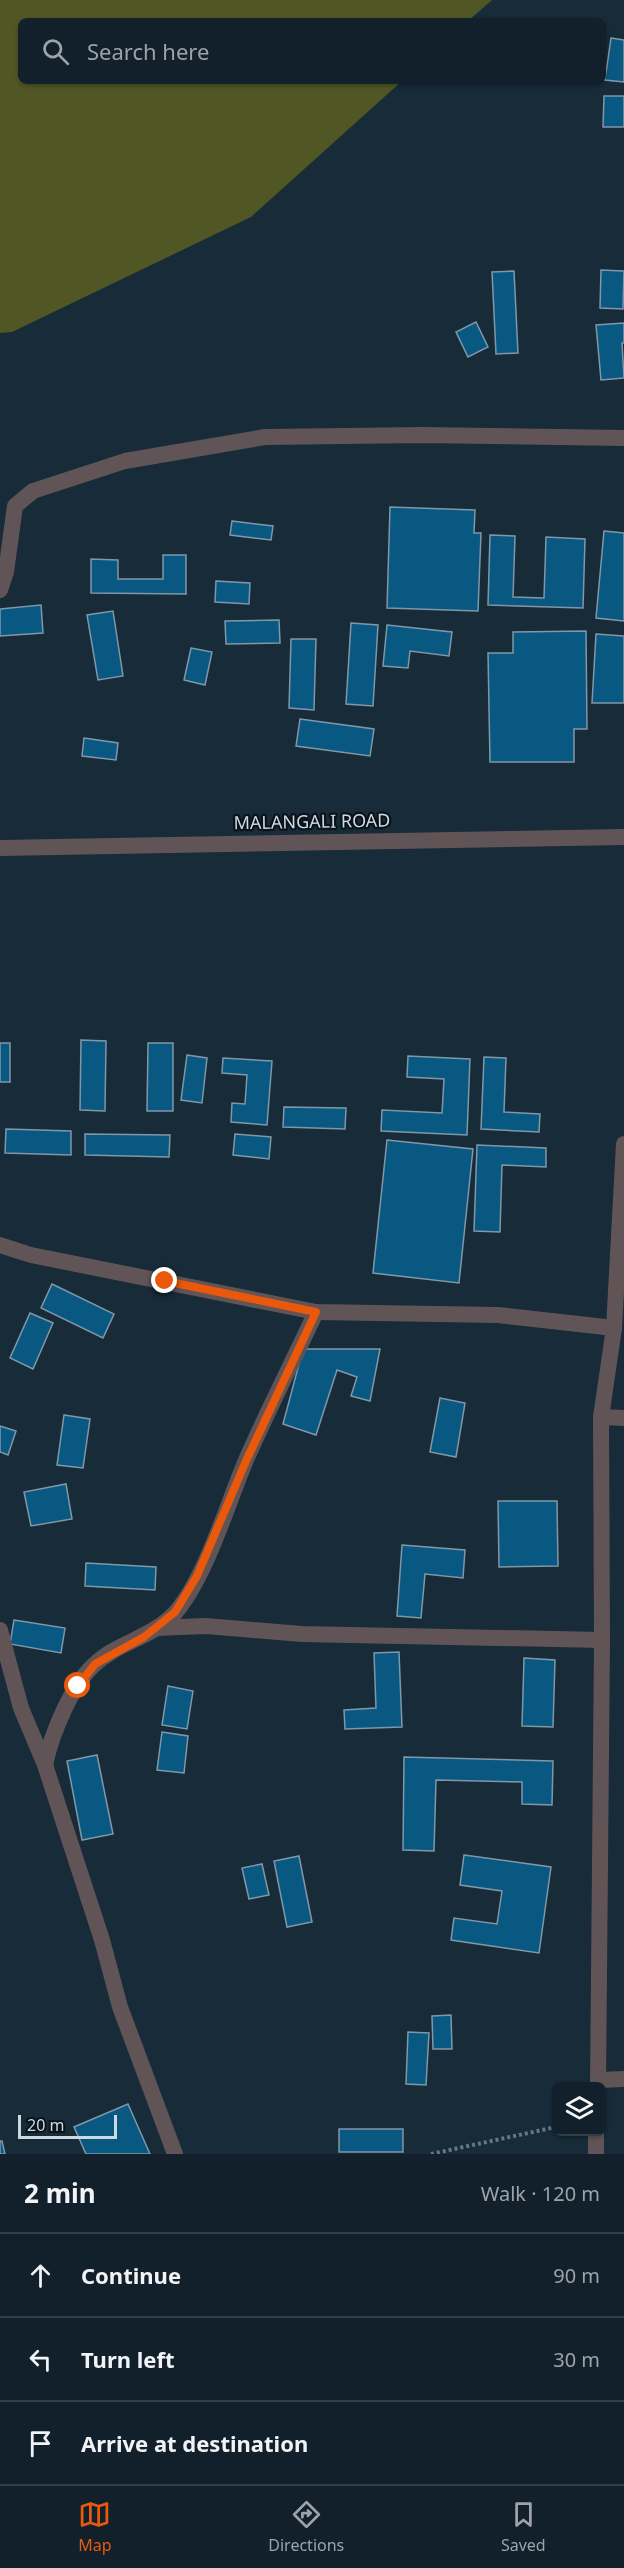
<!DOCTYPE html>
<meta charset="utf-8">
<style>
body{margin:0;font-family:"Noto Sans",sans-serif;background:#1a2833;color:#f1f3f6}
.controls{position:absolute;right:18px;bottom:18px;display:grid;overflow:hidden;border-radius:9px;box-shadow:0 2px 4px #0004}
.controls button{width:54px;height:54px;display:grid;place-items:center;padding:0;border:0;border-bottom:2px solid #303e47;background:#11202b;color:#f1f3f6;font:30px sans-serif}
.scale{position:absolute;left:18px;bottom:15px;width:99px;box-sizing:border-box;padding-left:6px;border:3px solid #cdd9e2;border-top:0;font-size:16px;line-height:21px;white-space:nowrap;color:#cdd9e2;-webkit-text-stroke:4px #0a1319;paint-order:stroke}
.stop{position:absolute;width:18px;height:18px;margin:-14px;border:4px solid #ea580c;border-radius:50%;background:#fff}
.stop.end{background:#ea580c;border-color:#fff;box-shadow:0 2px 6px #0008}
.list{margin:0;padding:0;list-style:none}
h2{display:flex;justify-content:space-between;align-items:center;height:78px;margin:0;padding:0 24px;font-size:26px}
h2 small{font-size:20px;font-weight:400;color:#9ca3a9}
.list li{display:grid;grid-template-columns:39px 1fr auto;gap:18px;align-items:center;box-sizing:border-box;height:84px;padding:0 24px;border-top:2px solid #303e47}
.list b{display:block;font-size:22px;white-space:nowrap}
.list em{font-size:20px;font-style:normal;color:#9ca3a9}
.icon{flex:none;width:33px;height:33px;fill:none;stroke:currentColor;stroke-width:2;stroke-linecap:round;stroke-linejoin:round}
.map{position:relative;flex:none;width:624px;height:2154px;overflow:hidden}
.search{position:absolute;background:#11202b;box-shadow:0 2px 4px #0004;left:18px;right:18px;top:18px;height:66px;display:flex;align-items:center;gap:15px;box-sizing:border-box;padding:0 21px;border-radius:9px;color:#9ca3a9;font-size:22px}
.sheet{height:330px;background:#11202b}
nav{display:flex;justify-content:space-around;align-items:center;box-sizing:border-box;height:84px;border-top:2px solid #303e47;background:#11202b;font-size:16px;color:#9ca3a9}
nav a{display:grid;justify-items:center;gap:3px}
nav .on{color:#ea580c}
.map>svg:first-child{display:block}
.green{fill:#505724}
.building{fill:#095882;stroke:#8097a8;stroke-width:1.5}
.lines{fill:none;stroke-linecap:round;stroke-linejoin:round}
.path{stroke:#677783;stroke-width:4;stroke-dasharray:3 3;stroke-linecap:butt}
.minor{stroke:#615456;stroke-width:16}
.tertiary{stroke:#615456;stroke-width:16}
.route{stroke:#ea580c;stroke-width:8}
.labels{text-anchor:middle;stroke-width:4.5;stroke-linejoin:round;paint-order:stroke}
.street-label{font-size:18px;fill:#cdd9e2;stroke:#0a1319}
</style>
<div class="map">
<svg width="624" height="2154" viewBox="0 0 624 2154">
<rect width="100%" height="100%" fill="#172b39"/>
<path class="green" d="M0,0H492L468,21H21V81H402L251,217L12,332L0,333Z"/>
<g class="building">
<path d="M611,38L624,40V82L605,80Z"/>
<path d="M604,96H624V127H603Z"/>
<path d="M601,270L624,271L623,309L600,308Z"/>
<path d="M514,271L518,353L496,354L492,272Z"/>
<path d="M476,322L488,347L468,357L456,332Z"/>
<path d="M624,323V343H622L624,378L601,380L596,325Z"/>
<path d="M390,507L475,510L474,533H481L478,611L387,608Z"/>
<path d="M232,521L273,526L271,540L230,535Z"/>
<path d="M604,531L624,533V621L596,618Z"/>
<path d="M490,535L515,536L513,597L544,598L546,537L585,539L583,608L488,605Z"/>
<path d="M163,555H186V594L91,593V559L118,560V579H163Z"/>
<path d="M216,581L250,583L249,604L215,602Z"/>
<path d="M41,605L43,633L0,636V609Z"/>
<path d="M113,611L123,676L98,680L87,615Z"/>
<path d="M279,620L280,643L226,644L225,621Z"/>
<path d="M351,623L378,625L373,706L346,704Z"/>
<path d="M387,625L452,632L449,656L410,651L408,668L383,666Z"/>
<path d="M586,631L587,729H574V762H490L488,653H513V632Z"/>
<path d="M596,634L624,636V703H592Z"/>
<path d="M291,639H316L314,710L289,708Z"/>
<path d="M191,648L212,652L205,685L184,680Z"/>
<path d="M300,719L374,729L370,756L296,746Z"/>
<path d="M84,738L118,743L116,760L82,756Z"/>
<path d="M81,1040L106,1041L105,1111L80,1110Z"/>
<rect x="0" y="1043" width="10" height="39"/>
<path d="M148,1043H173V1111H147Z"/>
<path d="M187,1055L207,1058L202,1103L181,1100Z"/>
<path d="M408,1056L470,1059L467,1135L381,1131L382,1110L442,1113L444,1079L407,1077Z"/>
<path d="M484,1057L506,1058L504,1112L540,1114L539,1132L481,1129Z"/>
<path d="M223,1058L272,1061L267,1125L231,1122L232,1103L245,1104L247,1075L222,1073Z"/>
<path d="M284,1107L346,1108L345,1129L283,1127Z"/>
<path d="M6,1129L71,1131V1155L5,1153Z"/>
<path d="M85,1134L170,1135L169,1157L85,1155Z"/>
<path d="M235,1134L271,1137L269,1159L233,1155Z"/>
<path d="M387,1140L473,1149L459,1283L373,1273Z"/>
<path d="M477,1145L546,1148V1167L502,1165L500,1232L474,1231Z"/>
<path d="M52,1284L114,1314L103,1338L41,1308Z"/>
<path d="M30,1313L53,1323L33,1369L10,1358Z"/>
<path d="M303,1349H380L370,1401L351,1396L357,1377L337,1370L316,1435L283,1424Z"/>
<path d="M440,1398L465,1403L456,1457L430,1452Z"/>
<path d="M64,1415L90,1419L83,1468L57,1465Z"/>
<path d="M0,1426L16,1431L8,1455L0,1452Z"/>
<path d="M66,1484L72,1519L31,1526L24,1492Z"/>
<path d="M498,1501H557L558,1566L499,1567Z"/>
<path d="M402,1545L465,1550L463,1578L425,1574L421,1618L397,1616Z"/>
<path d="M86,1563L156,1567L155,1590L85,1586Z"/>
<path d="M14,1620L65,1628L61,1653L10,1644Z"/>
<path d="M399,1652L402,1727L345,1729L344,1710L376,1708L374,1653Z"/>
<path d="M524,1658L555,1660L553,1727L522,1726Z"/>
<path d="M168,1686L193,1691L187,1729L162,1725Z"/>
<path d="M162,1732L188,1736L184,1773L157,1770Z"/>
<path d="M97,1755L113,1834L82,1840L67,1761Z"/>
<path d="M404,1757L553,1761L552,1805L522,1804V1782L436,1780L434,1851L403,1850Z"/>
<path d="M464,1855L551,1867L539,1953L451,1940L454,1918L497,1924L502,1891L460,1885Z"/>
<path d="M299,1856L312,1922L287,1927L274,1861Z"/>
<path d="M262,1864L269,1895L249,1899L242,1868Z"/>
<path d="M451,2015L452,2049H433L432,2016Z"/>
<path d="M408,2032L429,2033L426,2085L406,2084Z"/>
<path d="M128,2104L150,2154H86L74,2127Z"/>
<rect x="339" y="2129" width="64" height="23"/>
<path d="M0,2141H2L5,2154H0Z"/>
</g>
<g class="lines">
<path class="path" d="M431,2154L556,2127"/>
<g class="minor">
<path d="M0,590L6,572L15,506L33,491L125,461L265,437L423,435L624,438"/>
<path d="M0,1245L31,1255L316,1312L498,1315L614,1328"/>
<path d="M601,1417L624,1418"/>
<path d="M156,1628L206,1626L302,1634L602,1640"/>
<path d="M0,1630L21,1708L45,1765L102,1940L120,2007L175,2154"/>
<path d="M45,1765C51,1735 72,1684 95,1664C118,1642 152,1638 175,1613C206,1577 227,1505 246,1460C268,1410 293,1361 316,1312"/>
<path d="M598,2080L624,2079"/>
</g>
<g class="tertiary">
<path d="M0,848L624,837"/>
<path d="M598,2086L602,1640L601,1417L614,1328L624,1144"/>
<path d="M596,2154V2132"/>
</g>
</g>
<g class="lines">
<path class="route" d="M78,1686L95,1664L144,1637L175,1612L197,1576L246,1461L316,1312L165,1281"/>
</g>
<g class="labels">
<g class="street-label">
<text transform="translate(312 822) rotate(-1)" y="6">MALANGALI ROAD</text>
</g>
</g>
</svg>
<div class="controls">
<button><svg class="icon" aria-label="layers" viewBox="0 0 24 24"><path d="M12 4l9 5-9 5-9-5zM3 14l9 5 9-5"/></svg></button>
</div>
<div class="scale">20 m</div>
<div class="stop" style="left:78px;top:1686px"></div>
<div class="stop end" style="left:165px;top:1281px"></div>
<div class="search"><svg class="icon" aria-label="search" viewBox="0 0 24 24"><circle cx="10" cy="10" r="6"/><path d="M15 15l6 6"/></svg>Search here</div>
</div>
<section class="sheet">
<h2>2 min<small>Walk · 120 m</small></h2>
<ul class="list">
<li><svg class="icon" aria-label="ahead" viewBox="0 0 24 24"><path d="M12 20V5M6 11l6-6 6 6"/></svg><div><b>Continue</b></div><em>90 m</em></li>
<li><svg class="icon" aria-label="left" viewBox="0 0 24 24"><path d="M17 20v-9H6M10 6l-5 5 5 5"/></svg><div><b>Turn left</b></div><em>30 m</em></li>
<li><svg class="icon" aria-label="arrive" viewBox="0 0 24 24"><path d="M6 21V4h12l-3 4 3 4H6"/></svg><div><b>Arrive at destination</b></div></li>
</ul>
</section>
<nav>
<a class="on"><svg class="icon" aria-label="map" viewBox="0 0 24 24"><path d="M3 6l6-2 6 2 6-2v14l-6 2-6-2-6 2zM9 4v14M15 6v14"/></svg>Map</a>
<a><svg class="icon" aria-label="directions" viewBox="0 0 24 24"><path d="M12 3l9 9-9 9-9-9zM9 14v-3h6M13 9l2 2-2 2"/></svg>Directions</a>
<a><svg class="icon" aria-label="saved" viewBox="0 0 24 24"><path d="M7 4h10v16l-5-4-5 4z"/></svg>Saved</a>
</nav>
